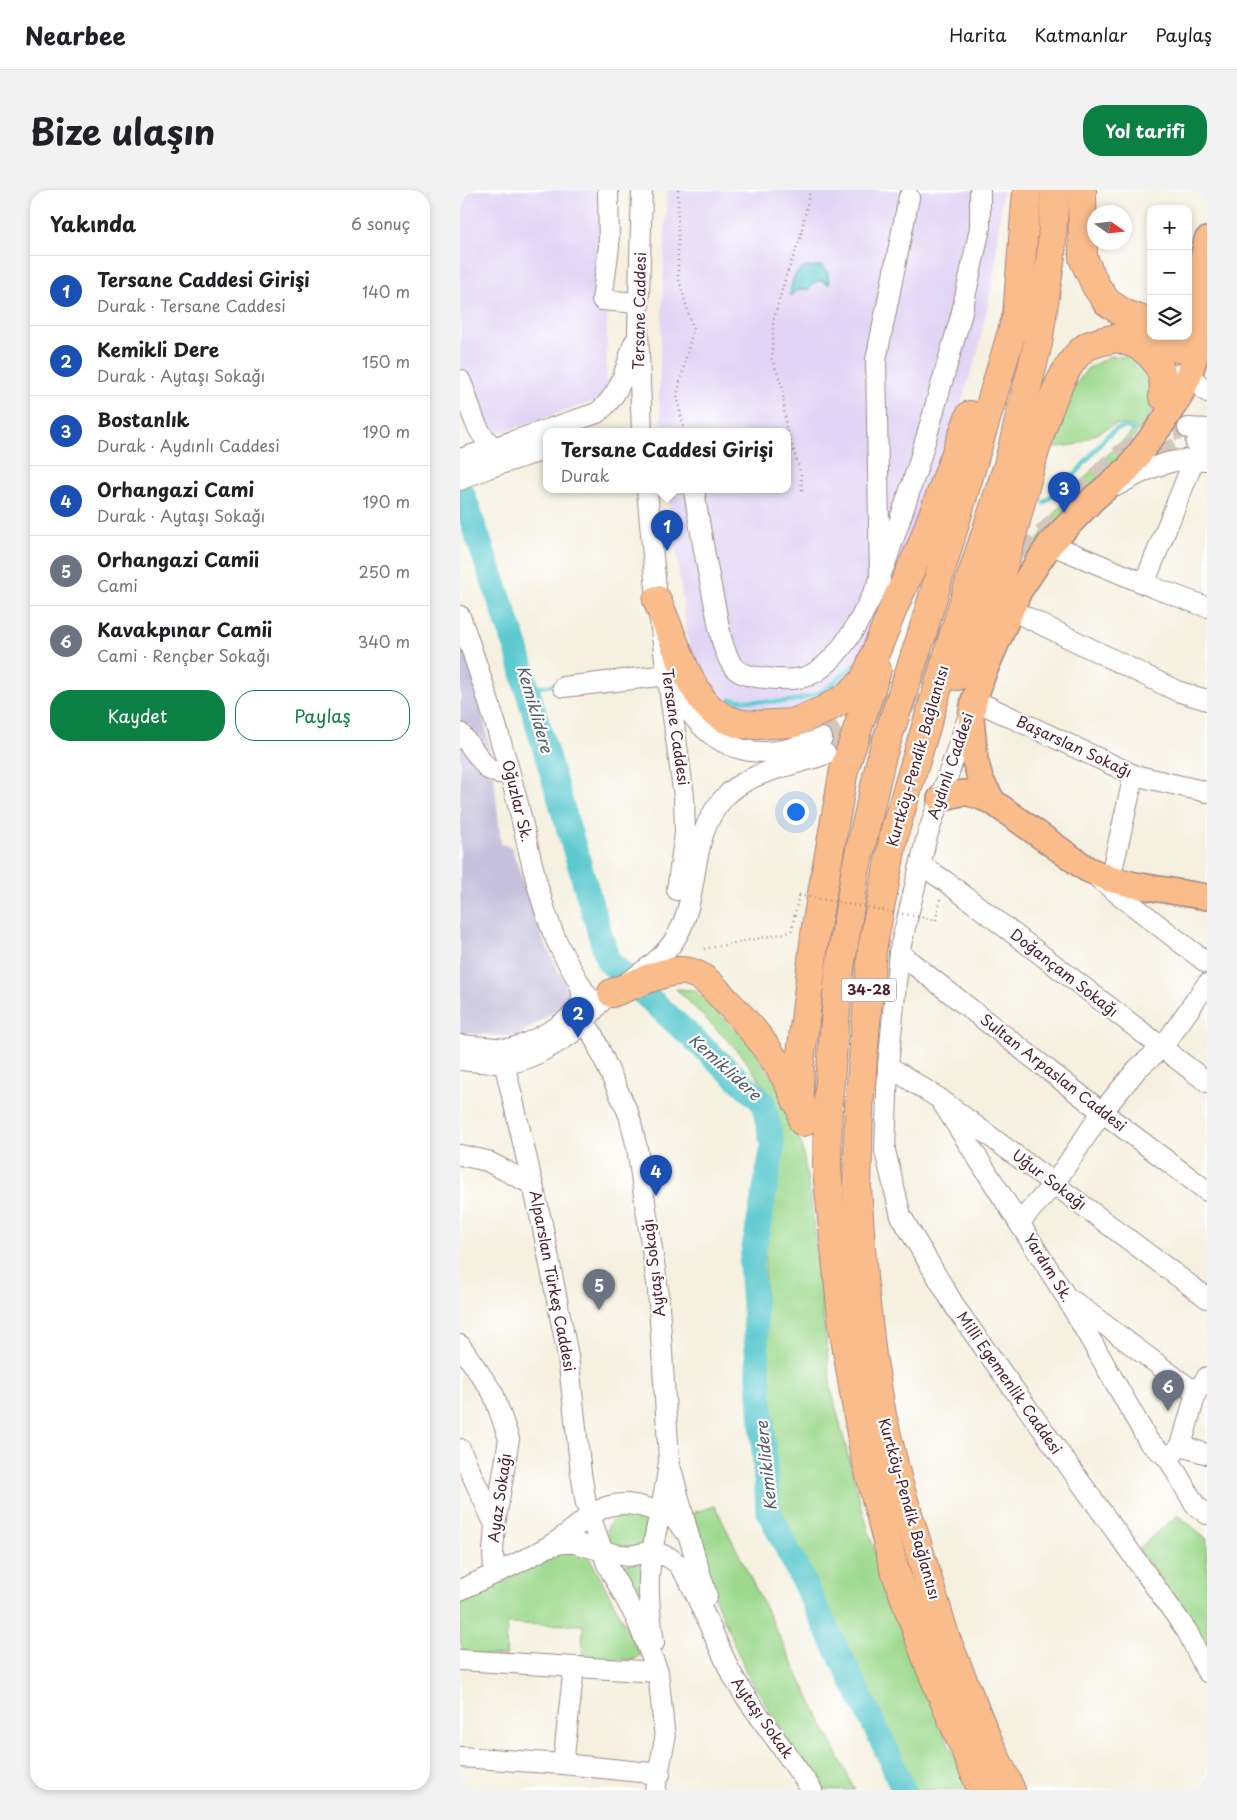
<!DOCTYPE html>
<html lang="tr">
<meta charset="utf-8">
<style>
body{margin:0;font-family:"Playpen Sans",sans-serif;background:#f2f2f2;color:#202124}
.controls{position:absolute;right:15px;top:15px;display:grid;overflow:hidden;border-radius:10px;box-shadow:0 2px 8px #0003}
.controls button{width:45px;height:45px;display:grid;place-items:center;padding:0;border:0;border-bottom:1px solid #e0e0e0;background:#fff;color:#202124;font:25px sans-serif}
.compass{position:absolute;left:627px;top:15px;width:45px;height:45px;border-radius:50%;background:#fff;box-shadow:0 2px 8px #0003;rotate:104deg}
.you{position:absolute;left:335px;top:621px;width:18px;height:18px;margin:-12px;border:4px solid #fff;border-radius:50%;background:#1a73e8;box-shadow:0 0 0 8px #1a73e833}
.badge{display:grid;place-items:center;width:32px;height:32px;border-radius:50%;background:#0b8043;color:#fff;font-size:16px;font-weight:700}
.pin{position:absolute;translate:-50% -41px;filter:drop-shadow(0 1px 2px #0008)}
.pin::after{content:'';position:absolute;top:26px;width:18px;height:15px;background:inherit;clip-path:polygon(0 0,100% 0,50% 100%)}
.popup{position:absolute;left:83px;top:238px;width:248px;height:65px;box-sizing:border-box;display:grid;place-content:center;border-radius:10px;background:#fff;filter:drop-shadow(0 1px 4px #0005);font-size:16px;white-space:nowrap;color:#757577}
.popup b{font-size:19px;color:#202124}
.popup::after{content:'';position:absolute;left:50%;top:100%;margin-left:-10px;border:10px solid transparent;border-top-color:#fff}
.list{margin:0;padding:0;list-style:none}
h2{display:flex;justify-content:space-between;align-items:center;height:65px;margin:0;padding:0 20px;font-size:21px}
h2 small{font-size:16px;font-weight:400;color:#757577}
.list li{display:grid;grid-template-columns:32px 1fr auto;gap:15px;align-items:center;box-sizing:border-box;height:70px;padding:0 20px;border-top:1px solid #e0e0e0}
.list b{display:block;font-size:19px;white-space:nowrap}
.list p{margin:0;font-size:16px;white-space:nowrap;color:#757577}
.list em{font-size:16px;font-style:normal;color:#757577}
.actions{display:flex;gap:10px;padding:15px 20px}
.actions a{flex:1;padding:11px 0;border:1px solid #0b8043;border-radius:20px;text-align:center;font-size:18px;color:#0b8043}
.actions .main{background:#0b8043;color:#fff}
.icon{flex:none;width:28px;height:28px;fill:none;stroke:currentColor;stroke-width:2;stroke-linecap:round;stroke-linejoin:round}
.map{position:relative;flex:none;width:747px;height:1600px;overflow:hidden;border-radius:20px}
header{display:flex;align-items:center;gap:30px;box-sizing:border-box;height:70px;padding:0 25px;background:#fff;border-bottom:1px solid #e0e0e0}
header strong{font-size:24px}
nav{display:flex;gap:28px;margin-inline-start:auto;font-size:18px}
.intro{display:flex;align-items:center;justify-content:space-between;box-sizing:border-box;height:120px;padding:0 30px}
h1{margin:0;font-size:35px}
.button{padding:12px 22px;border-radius:20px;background:#0b8043;color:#fff;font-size:18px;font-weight:700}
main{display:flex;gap:30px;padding:0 30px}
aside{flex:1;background:#fff;border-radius:20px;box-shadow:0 2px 8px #0003}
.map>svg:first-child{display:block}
.built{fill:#e1d4f4}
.industrial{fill:#c5c0db}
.green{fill:#9dd98d;stroke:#747c5c}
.water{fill:#5bc9cf;stroke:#52747d}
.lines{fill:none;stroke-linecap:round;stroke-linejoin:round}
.stream{stroke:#5bc9cf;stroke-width:4.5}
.river{stroke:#5bc9cf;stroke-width:25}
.minor-tunnel{stroke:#d3c6bb;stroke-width:20;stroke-dasharray:20 10;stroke-linecap:butt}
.minor-casing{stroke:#a08885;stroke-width:22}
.major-casing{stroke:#a08885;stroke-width:28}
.highway-casing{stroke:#a08885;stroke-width:30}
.path{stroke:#a08885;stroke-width:2.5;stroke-dasharray:1 4;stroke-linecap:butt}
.minor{stroke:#fff;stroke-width:20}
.major{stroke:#fabc8b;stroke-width:25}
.highway{stroke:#fabc8b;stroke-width:28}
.path-bridge{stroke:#a08885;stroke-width:2.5;stroke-dasharray:1 4;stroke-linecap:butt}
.labels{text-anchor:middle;stroke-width:4.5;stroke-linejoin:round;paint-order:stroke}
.shield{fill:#fff;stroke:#80626b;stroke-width:1}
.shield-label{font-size:14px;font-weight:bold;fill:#4a1f2b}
.street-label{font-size:15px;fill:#4a1f2b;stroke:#fff}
.water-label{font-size:16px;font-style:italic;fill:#505a64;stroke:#fff}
</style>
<header>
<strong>Nearbee</strong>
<nav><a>Harita</a><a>Katmanlar</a><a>Paylaş</a></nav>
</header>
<div class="intro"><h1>Bize ulaşın</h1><a class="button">Yol tarifi</a></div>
<main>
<aside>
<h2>Yakında<small>6 sonuç</small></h2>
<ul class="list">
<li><span class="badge" style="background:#1a4fb4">1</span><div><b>Tersane Caddesi Girişi</b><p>Durak · Tersane Caddesi</p></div><em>140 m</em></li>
<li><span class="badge" style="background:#1a4fb4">2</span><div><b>Kemikli Dere</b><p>Durak · Aytaşı Sokağı</p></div><em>150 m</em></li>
<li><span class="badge" style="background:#1a4fb4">3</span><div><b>Bostanlık</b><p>Durak · Aydınlı Caddesi</p></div><em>190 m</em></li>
<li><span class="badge" style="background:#1a4fb4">4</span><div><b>Orhangazi Cami</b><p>Durak · Aytaşı Sokağı</p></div><em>190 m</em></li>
<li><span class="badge" style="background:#6b7280">5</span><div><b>Orhangazi Camii</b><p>Cami</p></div><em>250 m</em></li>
<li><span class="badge" style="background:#6b7280">6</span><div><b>Kavakpınar Camii</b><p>Cami · Rençber Sokağı</p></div><em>340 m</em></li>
</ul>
<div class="actions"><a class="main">Kaydet</a><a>Paylaş</a></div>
</aside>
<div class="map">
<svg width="747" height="1600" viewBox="0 0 747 1600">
<rect width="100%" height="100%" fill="#fff"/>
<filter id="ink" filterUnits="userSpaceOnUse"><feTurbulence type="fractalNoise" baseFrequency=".02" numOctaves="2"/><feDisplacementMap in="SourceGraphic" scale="10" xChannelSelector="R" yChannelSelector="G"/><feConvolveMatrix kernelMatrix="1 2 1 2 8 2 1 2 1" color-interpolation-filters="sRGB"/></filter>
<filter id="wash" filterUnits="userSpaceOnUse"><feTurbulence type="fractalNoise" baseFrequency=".0096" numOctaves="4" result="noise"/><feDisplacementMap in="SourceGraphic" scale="20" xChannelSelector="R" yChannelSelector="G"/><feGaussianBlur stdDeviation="1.12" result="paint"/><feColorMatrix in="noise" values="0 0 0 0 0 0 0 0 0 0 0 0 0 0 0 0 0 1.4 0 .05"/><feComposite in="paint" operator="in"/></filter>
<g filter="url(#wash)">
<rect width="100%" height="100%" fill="#f5f0df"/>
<g class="built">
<path d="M0,0H153L147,140L146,207L26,248L0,175Z"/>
<path d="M207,0H543L533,91L517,164L499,219L408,462L387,491L347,517L319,524L272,521L242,493L228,450L208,300H327V242H202L199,204Z"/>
</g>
<path class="industrial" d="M0,443L17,494L33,577L41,654L51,657L83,749L109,802L107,813L56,847L0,843Z"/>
<g class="green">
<path d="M650,166L671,167L685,174L699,210L647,287L561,375L598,319L631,281L671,243L675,236L655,234L615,255L590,258L601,215L627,179Z"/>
<path d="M216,799L235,800L291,855L326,909L342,956L353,1025L371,1199L398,1305L429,1410L508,1600H454L317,1322L305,1121V1044L323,959L310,905L281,864Z"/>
<path d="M255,1316L395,1600H359L287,1484L251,1399L229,1324Z"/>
<path d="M170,1323C174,1324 178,1324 181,1327C192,1336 185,1352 176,1358L154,1356C139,1339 151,1326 170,1323Z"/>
<path d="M718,1325L747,1349V1459L735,1434L678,1359Z"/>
<path d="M99,1360L123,1362L132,1372L181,1465L173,1470L122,1468L123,1435L47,1434L46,1466L5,1464L0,1452V1412Z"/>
<path d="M184,1372V1423L157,1376Z"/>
</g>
<path class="water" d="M362,76L368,82L369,95L362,91L355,92L349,100L340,99L330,106C332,82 338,76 362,76Z"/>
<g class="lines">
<g class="stream">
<path d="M584,313L617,282L647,246L656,239L666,237L674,240"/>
<path d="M67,499L99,494"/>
<path d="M271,509C302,512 334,516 362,501C374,494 383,485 393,476"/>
</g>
<path class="river" d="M0,297L57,459L67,499L148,771L303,912L313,956L291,1074L308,1320L430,1567L443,1600"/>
</g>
</g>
<g filter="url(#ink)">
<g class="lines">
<g class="minor-tunnel">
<path d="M672,282C693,265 709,258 736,254"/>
<path d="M617,309C631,295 645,277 660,265C680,250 704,242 728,238"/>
<path d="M541,388L595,332"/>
<path d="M362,548C390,536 420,517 443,495C461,476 476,455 494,436"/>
<path d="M366,564L408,543L442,519L483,480"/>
</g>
<g class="minor-casing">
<g id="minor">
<path d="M148,0L149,56L142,110L178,113"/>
<path d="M716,185C729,180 738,194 747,202"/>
<path d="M0,190C11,213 12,241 34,257"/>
<path d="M728,238L747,239"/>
<path d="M182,242L178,140L182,0"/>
<path d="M736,254L747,253"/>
<path d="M0,269L137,223C162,203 164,182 174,153"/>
<path d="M0,290L28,278L87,259"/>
<path d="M658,295C678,284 700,272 723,270C731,269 739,270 747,270"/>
<path d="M187,300L197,410L224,607L225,643L217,700"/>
<path d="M234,300C240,339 247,378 255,416C259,436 261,457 272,475C278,485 294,487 306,488C321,490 341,491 354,483C384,466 405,420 420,390L416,170L449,7"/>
<path d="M590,354L695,398L747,417"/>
<path d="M424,377L458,276L501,126L520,38V0"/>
<path d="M684,394L730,280"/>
<path d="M550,419L717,501L747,510"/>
<path d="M0,426C20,483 39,541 54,599C66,643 73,689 89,732C98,758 113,782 127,806L135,811L142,810"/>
<path d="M217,487C220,498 224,509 229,520C235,530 243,538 252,545C287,571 325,563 362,548"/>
<path d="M103,497L208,485"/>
<path d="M0,543L28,579L38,583L49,581"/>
<path d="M747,602L674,585L514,510L467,646L439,763L428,876L425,961L441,1026L497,1120L727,1441L747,1482"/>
<path d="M461,675L485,691L747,892"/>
<path d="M638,688L747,773"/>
<path d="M650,689L674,585"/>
<path d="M439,763L642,922L747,1001"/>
<path d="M99,835C113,831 122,832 132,843L169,925L177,958L198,1100L209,1270C206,1310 191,1348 189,1388C188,1410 191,1432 194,1453"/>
<path d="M0,855L48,859C68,855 112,833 121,813C123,807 122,801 120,794"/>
<path d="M41,859L82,1034L108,1166L121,1283L126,1314L147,1374L176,1428L198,1482L205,1549L195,1600"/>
<path d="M0,870C22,872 47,877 68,868C82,862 111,846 122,835C130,827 135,816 144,809C169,789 202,774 218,744C241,701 228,648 263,609C288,580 332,577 366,564"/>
<path d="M428,876L480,909L747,1108"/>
<path d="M480,909L605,1105L689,1252L708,1268L735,1315L747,1324"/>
<path d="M0,965L27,971L73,995"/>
<path d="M559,1033L594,994L642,922L678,878L702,858L747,794"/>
<path d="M613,1111L736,1203"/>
<path d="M0,1155L33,1203L49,1249L35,1335L33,1362L34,1383"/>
<path d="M721,1256L747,1264"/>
<path d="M0,1259L35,1335"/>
<path d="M708,1268L721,1256L736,1203L747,1187"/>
<path d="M212,1282L229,1347L247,1406"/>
<path d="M90,1356L103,1353H114L154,1364L169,1366L193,1361L210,1368L218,1374L229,1390L270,1481L283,1503L352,1600"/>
<path d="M0,1400C29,1386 61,1373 89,1356C128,1334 139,1301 190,1319C210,1325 218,1329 229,1347"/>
<path d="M0,1470L198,1482"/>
<path d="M0,1567L103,1574L200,1584"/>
<path d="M103,1574L114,1477"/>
</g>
</g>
<g class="major-casing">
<g id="major">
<path d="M747,118L742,143L730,183L719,207L703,232L668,279L634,308L590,354L559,401L523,484L514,510L511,528L515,570L521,591L533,612L627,679L650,689L675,695L747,707"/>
<path d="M731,123L747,50"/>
<path d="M480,609C505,600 509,601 533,612"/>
</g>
</g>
<g class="highway-casing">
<g id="highway">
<path d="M622,0L623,68L636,96L647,112L665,124L691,133"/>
<path d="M728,112L736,104"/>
<path d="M666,151C692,158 707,180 703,206"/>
<path d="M197,410L225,479L233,495L244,512L253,521L266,529L280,534L297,535L333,533L364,520L385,508L404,491L435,414L461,357L510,225"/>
<path d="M497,486C513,448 532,409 545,370C560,326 588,173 630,155C646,149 666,146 683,148C695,150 711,159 723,159C728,159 733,157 738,156"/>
<path d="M152,803C169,797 203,780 221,781C241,781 254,798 267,812C297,842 321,873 337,912"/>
<path d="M343,932L339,903L340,873L356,737L384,580L417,480"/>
<path d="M522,1600L469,1475L434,1378L404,1262L383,1136L367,980L368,914L379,784L396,678L422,565L461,447L557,125L567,0"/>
<path d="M551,1600L528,1551L486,1449L438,1291L422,1225L412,1166L403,1088L397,997L399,917L412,760L435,640L509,394L548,275L578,153L591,65L595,0"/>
</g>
</g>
<g class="path">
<path d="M218,0V86L233,139L217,205L224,242"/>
<path d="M342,300L341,284L326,237L322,196L312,169L313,132L326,86L340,49L350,0"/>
<path d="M476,730L480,709"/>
<path d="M244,759L331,742L339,705"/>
</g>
<use href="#minor" class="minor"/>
<use href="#major" class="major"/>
<use href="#highway" class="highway"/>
<path class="path-bridge" d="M339,705L476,730"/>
</g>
</g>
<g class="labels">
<rect class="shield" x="381.5" y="788.5" width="55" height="23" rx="4"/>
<g class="shield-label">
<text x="409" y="805">34-28</text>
</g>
<g class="street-label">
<text transform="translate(180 121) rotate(-89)" y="5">Tersane Caddesi</text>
<text transform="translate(215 537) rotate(82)" y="5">Tersane Caddesi</text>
<text transform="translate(614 557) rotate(25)" y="5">Başarslan Sokağı</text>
<text transform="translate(458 566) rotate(-74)" y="5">Kurtköy-Pendik Bağlantısı</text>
<text transform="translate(491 576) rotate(-71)" y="5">Aydınlı Caddesi</text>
<text transform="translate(57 611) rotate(76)" y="5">Oğuzlar Sk.</text>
<text transform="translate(604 783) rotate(38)" y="5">Doğançam Sokağı</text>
<text transform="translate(593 883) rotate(38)" y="5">Sultan Arpaslan Caddesi</text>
<text transform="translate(589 990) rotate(37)" y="5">Uğur Sokağı</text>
<text transform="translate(194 1078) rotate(-97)" y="5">Aytaşı Sokağı</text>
<text transform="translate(588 1078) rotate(58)" y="5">Yardım Sk.</text>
<text transform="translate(92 1091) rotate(79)" y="5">Alparslan Türkeş Caddesi</text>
<text transform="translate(549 1193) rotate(55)" y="5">Milli Egemenlik Caddesi</text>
<text transform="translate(40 1308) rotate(-82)" y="5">Ayaz Sokağı</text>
<text transform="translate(449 1319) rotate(74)" y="5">Kurtköy-Pendik Bağlantısı</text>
<text transform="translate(302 1528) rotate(55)" y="5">Aytaşı Sokak</text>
</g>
<g class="water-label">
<text transform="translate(75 519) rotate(74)" y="6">Kemiklidere</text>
<text transform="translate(265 877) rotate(42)" y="6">Kemiklidere</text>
<text transform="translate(306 1276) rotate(-96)" y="6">Kemiklidere</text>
</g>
</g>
</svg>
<div class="controls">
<button>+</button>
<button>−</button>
<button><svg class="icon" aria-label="layers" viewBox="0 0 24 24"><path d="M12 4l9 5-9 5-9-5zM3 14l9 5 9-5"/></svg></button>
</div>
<svg class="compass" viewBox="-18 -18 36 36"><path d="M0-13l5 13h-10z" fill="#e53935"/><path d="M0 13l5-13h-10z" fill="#757577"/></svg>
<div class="you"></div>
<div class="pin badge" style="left:207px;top:361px;background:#1a4fb4">1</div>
<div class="popup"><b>Tersane Caddesi Girişi</b>Durak</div>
<div class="pin badge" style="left:118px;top:848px;background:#1a4fb4">2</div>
<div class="pin badge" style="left:604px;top:323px;background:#1a4fb4">3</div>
<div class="pin badge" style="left:196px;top:1006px;background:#1a4fb4">4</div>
<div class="pin badge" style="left:139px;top:1120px;background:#6b7280">5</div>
<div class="pin badge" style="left:708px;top:1221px;background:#6b7280">6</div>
</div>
</main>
